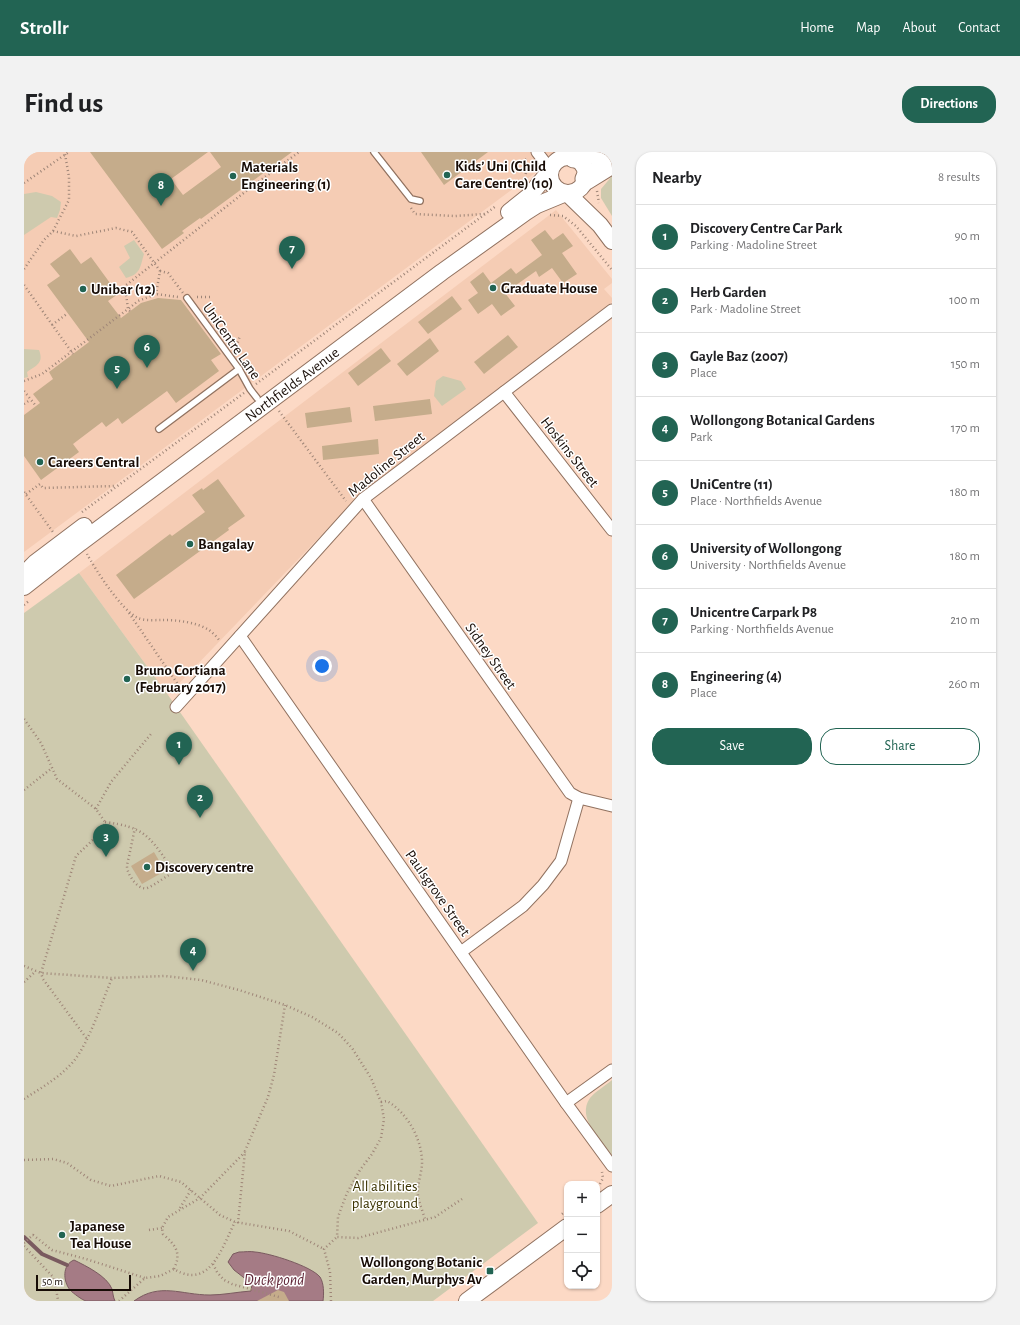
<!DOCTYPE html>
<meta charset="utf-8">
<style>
body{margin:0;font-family:"Alegreya Sans",sans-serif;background:#f2f2f2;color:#202124}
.controls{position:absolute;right:12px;bottom:12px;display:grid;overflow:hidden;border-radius:8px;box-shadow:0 1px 3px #0004}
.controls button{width:36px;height:36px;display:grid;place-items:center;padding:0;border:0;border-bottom:1px solid #e0e0e0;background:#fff;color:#202124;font:20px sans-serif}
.scale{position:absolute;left:12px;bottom:10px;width:95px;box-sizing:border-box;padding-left:4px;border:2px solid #170c06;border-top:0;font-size:11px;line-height:14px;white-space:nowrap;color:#170c06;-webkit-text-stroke:3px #fff;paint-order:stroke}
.you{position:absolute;left:298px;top:514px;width:14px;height:14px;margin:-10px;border:3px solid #fff;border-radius:50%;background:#1a73e8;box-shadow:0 0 0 6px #1a73e833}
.badge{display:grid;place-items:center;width:26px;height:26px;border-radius:50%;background:#226453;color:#fff;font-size:13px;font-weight:700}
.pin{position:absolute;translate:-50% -33px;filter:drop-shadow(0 1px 2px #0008)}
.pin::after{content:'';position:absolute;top:21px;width:14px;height:12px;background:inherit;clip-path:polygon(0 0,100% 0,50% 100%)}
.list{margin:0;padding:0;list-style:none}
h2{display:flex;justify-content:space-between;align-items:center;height:52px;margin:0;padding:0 16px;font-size:17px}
h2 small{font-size:13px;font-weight:400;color:#757577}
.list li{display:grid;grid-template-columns:26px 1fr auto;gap:12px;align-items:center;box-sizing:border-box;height:64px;padding:0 16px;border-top:1px solid #e0e0e0}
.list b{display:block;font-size:15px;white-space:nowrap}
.list p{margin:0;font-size:13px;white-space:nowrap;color:#757577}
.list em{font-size:13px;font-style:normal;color:#757577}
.actions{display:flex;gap:8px;padding:12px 16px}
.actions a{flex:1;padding:9px 0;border:1px solid #226453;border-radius:16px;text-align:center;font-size:14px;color:#226453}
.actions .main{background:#226453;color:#fff}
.icon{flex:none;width:22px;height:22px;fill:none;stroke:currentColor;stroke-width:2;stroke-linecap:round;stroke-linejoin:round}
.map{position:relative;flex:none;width:588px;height:1149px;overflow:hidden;border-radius:16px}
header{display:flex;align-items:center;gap:24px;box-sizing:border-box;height:56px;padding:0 20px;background:#226453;color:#fff}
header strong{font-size:19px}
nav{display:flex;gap:22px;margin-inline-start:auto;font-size:14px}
.intro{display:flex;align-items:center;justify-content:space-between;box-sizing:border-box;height:96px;padding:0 24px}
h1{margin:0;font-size:28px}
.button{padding:10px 18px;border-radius:16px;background:#226453;color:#fff;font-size:14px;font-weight:700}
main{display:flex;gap:24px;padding:0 24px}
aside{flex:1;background:#fff;border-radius:16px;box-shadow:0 1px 3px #0004}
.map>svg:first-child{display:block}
.built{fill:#f5ccb4}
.green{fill:#cecaae}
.water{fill:#a57b85;stroke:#7a5a5f}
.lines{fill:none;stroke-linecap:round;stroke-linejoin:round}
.stream{stroke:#7a5a5f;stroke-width:4}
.building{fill:#c5ac8b}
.lane-casing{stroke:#917260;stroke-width:8}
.street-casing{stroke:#917260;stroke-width:13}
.secondary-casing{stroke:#917260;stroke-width:18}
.highway-casing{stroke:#917260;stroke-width:23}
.path{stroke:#9e8577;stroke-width:2.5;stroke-dasharray:1 3;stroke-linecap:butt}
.lane{stroke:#fff;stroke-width:5.5}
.street{stroke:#fff;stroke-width:11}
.secondary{stroke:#fff;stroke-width:16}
.highway{stroke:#fff;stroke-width:21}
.poi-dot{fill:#226453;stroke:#fff;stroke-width:1.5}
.labels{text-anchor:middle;stroke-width:3;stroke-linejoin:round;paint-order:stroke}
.poi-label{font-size:15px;font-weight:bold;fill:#170c06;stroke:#fff;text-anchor:start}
.street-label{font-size:15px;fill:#170c06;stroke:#fff}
.park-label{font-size:15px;fill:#3a3200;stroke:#fff}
.water-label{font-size:16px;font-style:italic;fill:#632a3b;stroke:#fff}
</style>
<header>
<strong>Strollr</strong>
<nav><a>Home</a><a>Map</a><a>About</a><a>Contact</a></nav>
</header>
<div class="intro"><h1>Find us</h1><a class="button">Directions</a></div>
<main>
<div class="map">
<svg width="588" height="1149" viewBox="0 0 588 1149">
<rect width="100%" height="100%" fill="#fcd9c5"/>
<g class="built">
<path d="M0,0H542L494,33L0,400Z"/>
<path d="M532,58L588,127V131L580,137L588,146V150L333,346L144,543L55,421Z"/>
</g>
<g class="green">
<path d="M588,24V64L577,46V37Z"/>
<path d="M12,40L28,44L37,50L36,58L33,66L27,65L0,83V42Z"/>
<path d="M110,88L120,102C116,115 117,122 102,126L95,115L106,106L100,94Z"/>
<path d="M0,197L15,198C20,211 13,213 3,220L4,225L0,226Z"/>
<path d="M419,224L437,229L442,237L418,254L410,244L412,229Z"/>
<path d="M55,421L144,543L514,1071L409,1149H0V461Z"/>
<path d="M588,928V1003C577,988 552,966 566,946C572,939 581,934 588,928Z"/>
</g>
<g class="water">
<path d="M215,1100C221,1100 226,1099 231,1100C245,1101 287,1114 296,1125C300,1131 300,1142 299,1149H110C136,1130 157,1143 186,1143C199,1143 213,1140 227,1139L228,1132L210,1118L204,1110L209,1102Z"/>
<path d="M50,1108C62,1114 83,1124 88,1137C89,1141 89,1145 91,1149C84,1149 68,1149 62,1149C58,1148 49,1141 46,1138C39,1129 38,1113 50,1108Z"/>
</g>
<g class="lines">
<path class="stream" d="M0,1085L18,1102L43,1113"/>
</g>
<g class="building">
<path d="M66,0H184L147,27L159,43L197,15L186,0H268L177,67L176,66L158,79L160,81L138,97Z"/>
<path d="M397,0H464L420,33Z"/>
<path d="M521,78L529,88L539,81L549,94L538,101L553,122L539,131L528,116L515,125L512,119L481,141L491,154L477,164L468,152L454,162L444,148L454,141L446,130L459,120L467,131L487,116L492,122L518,103L507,88Z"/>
<path d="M46,97L57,112L67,105L94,142L84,149L97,166L117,151L134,146L157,148L197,202L187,208L195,219L152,251L143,239L98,272L94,266L82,275L78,270L49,292L55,300L17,328L0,304V263L16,251L9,242L29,227L25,220L65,190L23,133L36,124L26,112Z"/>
<path d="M428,144L438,157L404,182L394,170Z"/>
<path d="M484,183L494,195L460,222L450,210Z"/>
<path d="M406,186L415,199L383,224L373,212Z"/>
<path d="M357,196L367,209L334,234L324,221Z"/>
<path d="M406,247L408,262L351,269L349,254Z"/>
<path d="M326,255L328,270L283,276L281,261Z"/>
<path d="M354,287L355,302L299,308L298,294Z"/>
<path d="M194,327L221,364L204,376L205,378L110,447L92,423L138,388L146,382L148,384L181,360L168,343L178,336L179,338Z"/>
<path d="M130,700L141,719L118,732L107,714Z"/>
<path d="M254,1138L260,1140L265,1149H233Z"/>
</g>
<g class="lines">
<g class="lane-casing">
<g id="lane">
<path d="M350,0L387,47L396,49"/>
<path d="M163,146L215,217L226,237L233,246"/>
<path d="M135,277L215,217"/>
</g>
</g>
<g class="street-casing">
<g id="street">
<path d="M513,0L526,17"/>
<path d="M480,240L588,378"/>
<path d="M339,347L546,641L555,646L588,654"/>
<path d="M216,484L542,951L588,1014"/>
<path d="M152,555L339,347L588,158"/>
<path d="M437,800L499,754L519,733L537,709L555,646"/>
<path d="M542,951L588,918"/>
</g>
</g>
<g class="secondary-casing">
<g id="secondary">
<circle cx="544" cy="23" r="18"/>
<path d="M543,41L576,73L588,89"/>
<path d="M485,60L505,44L526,19"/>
<path d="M0,422L11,411L60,374"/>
<path id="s1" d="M0,435L56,391L418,120L502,60L513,53L542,41"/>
<path d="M573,1053L588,1042"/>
<path d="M443,1149L543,1075"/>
</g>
</g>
<g class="highway-casing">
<g id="highway">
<path d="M550,5L572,0"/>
<path d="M562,27L588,11"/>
</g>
</g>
<g class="path">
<path d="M501,26L503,15L500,9L504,6"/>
<path d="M0,31L45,0"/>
<path d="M573,39L575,51"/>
<path d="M387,56L391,62L431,64L461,62"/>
<path d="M526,63L539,64L552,74L588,118"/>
<path d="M29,79L52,84L92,76L108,80L136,119L132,142"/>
<path d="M0,117L20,88L29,79L45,48V25L41,2L39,0"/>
<path d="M136,119L144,121L159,141"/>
<path d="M0,133L49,202"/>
<path d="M173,145H187"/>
<path d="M106,159L104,157L114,149L132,142L154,145"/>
<path d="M28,173L44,161"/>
<path d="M211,198L216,184"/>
<path d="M0,229L18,222L104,157L101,134L226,36L275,0"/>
<path d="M232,232L472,54"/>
<path d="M0,239L12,254"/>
<path d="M0,252L6,248"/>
<path d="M255,259L322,349"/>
<path d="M0,340L29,380"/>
<path d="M2,342L16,332L19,336L91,334"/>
<path d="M58,360L220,241"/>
<path d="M63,402C71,417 98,459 114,466C121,469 131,468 138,468C153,468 172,470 185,478C189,481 193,485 196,489"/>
<path d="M0,453L6,448"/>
<path d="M105,461L155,534"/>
<path d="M0,567L17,591L33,627L72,657L81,670L78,679L52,704L17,821L19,827L63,887"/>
<path d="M0,638L28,616"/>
<path d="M72,657L87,630L127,582"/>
<path d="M81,670C119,675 125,683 146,714L145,723C138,727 131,733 123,736C114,739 102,721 103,713C106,701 108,689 111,676"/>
<path d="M0,814L17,821L88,826L141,824L177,828L215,838L261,853L288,865L314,881L328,896L347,926L357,950L360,967L357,986L348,1002L336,1018L323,1041L314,1065L313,1085L334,1086L411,1065L438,1047"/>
<path d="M0,830L12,819"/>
<path d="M0,947C17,936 35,926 49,910C65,891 78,850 88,826"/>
<path d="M357,950L363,949C384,961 399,989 398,1013C397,1023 393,1033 394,1044C395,1051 399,1060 401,1067"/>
<path d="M0,1008L29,1007L43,1011L67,1028L87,1034L135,1024L157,1030L196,1063L211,1070L265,1079L300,1097"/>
<path d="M576,1032L579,1026L578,1020"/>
<path d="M156,1056L167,1038"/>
<path d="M538,1062L543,1058"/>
<path d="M214,1071L221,999L244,945L250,923L261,853"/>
<path d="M125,1078L138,1076"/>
<path d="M0,1091L9,1083L28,1098L62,1107L121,1126"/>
<path d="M0,1094L30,1126L34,1148"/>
<path d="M189,1112L193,1120L200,1128L208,1132L255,1145"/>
<path d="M150,1117C158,1100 151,1093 139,1082L138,1076L144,1065L176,1046L221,1000"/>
<path d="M95,1149L121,1126L136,1124L150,1117C186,1139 198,1095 211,1070"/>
<path d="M307,1149L306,1120L300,1097L313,1085"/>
</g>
<use href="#lane" class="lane"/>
<use href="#street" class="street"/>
<use href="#secondary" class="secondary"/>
<use href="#highway" class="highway"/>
</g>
<g class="poi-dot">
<circle cx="423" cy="23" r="4"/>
<circle cx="209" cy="24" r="4"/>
<circle cx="469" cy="136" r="4"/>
<circle cx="59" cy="137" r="4"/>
<circle cx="16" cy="310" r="4"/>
<circle cx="166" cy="392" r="4"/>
<circle cx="103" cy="527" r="4"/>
<circle cx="123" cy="715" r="4"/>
<circle cx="38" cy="1083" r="4"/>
<rect x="462" y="1115" width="8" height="8" rx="2"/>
</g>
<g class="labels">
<g class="poi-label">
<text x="431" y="19">Kids’ Uni (Child<tspan x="431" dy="17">Care Centre) (10)</tspan></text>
<text x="217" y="20">Materials<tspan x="217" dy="17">Engineering (1)</tspan></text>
<text x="477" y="141">Graduate House</text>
<text x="67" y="142">Unibar (12)</text>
<text x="24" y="315">Careers Central</text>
<text x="174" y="397">Bangalay</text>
<text x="111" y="523">Bruno Cortiana<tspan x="111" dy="17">(February 2017)</tspan></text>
<text x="131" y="720">Discovery centre</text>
<text x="46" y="1079">Japanese<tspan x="46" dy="17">Tea House</tspan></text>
<text x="458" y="1115" text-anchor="end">Wollongong Botanic<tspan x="458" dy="17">Garden, Murphys Av</tspan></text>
</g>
<g class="street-label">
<text transform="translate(208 189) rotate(55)" y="5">UniCentre Lane</text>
<text dy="5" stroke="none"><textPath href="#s1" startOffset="336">Northfields Avenue</textPath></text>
<text transform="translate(546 300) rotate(52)" y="5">Hoskins Street</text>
<text transform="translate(362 312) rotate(-39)" y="5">Madoline Street</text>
<text transform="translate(467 504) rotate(55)" y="5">Sidney Street</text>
<text transform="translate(414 741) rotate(55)" y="5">Paulsgrove Street</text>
</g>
<g class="park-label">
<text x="361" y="1039">All abilities<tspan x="361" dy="17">playground</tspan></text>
</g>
<g class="water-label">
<text x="250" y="1133">Duck pond</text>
</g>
</g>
</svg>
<div class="controls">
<button>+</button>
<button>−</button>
<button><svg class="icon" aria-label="locate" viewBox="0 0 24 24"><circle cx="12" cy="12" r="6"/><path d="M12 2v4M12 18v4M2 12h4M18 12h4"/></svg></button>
</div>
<div class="scale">50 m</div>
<div class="you"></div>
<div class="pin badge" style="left:155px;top:613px">1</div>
<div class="pin badge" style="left:176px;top:666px">2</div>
<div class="pin badge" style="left:82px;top:705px">3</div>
<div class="pin badge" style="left:169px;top:819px">4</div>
<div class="pin badge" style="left:93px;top:237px">5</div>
<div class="pin badge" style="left:123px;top:216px">6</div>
<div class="pin badge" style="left:268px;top:117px">7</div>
<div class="pin badge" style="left:137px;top:54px">8</div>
</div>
<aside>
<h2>Nearby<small>8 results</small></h2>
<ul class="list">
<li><span class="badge">1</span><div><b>Discovery Centre Car Park</b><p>Parking · Madoline Street</p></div><em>90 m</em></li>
<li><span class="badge">2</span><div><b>Herb Garden</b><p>Park · Madoline Street</p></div><em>100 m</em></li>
<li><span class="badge">3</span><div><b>Gayle Baz (2007)</b><p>Place</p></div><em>150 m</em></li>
<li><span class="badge">4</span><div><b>Wollongong Botanical Gardens</b><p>Park</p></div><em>170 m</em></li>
<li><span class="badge">5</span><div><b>UniCentre (11)</b><p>Place · Northfields Avenue</p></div><em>180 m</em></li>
<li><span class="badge">6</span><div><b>University of Wollongong</b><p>University · Northfields Avenue</p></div><em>180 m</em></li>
<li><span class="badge">7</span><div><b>Unicentre Carpark P8</b><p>Parking · Northfields Avenue</p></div><em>210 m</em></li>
<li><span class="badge">8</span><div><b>Engineering (4)</b><p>Place</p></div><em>260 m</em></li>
</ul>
<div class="actions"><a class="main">Save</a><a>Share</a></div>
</aside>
</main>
